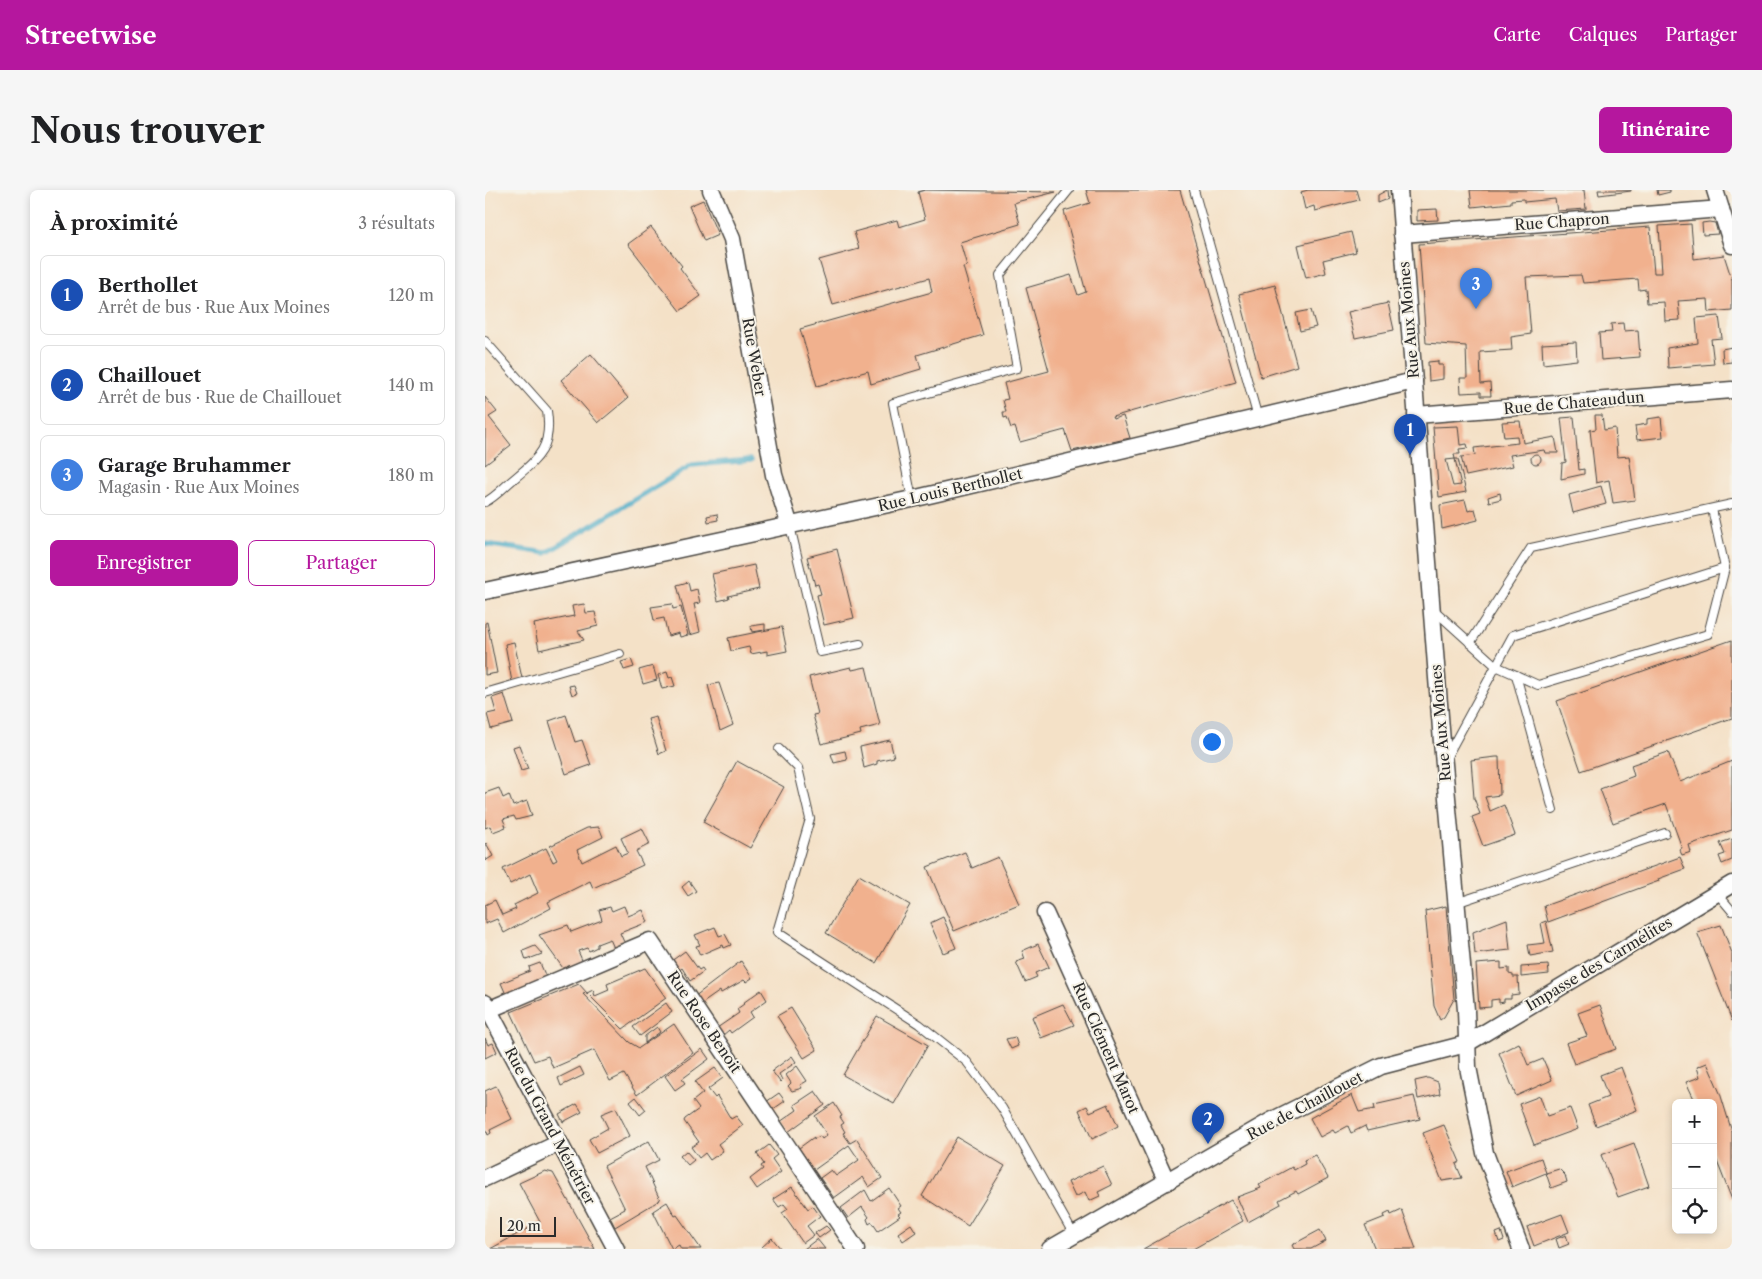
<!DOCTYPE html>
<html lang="fr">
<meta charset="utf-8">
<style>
body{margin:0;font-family:"Libre Caslon Text",serif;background:#f6f6f6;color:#202124}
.controls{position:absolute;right:15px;bottom:15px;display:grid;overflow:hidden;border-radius:8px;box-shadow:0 2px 8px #0003}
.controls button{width:45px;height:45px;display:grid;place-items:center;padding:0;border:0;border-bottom:1px solid #e0e0e0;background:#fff;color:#202124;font:25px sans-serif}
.scale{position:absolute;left:15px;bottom:12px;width:56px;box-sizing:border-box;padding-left:5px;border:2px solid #2b2b2b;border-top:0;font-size:14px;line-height:18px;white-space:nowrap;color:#2b2b2b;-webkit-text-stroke:4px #f7f3e8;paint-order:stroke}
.you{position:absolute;left:726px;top:551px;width:18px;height:18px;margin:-12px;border:4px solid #fff;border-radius:50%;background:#1a73e8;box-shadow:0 0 0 8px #1a73e833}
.badge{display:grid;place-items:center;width:32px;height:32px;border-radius:50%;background:#b5179e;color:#fff;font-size:16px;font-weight:700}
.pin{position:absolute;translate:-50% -41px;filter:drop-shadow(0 1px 2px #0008)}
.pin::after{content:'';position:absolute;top:26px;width:18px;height:15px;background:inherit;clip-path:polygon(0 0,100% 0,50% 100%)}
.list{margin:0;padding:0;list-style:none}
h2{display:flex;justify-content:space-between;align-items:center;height:65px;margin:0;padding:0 20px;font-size:21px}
h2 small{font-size:16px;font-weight:400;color:#757577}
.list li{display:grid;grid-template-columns:32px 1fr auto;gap:15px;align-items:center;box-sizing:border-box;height:80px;margin:0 10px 10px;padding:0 10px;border:1px solid #e0e0e0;border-radius:8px}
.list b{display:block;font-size:19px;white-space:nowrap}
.list p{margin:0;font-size:16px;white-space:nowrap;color:#757577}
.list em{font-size:16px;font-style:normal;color:#757577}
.actions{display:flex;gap:10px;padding:15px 20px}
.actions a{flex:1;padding:11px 0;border:1px solid #b5179e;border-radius:8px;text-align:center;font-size:18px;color:#b5179e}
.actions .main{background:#b5179e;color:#fff}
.icon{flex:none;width:28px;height:28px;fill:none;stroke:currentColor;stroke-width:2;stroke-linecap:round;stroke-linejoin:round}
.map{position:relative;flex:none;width:1247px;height:1059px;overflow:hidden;border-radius:8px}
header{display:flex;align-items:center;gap:30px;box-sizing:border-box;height:70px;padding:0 25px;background:#b5179e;color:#fff}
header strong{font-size:24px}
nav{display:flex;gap:28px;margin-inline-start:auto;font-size:18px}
.intro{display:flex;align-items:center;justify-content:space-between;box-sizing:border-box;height:120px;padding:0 30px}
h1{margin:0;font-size:35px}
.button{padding:12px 22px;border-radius:8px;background:#b5179e;color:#fff;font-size:18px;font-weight:700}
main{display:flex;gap:30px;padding:0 30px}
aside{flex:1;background:#fff;border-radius:8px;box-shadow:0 2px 8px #0003}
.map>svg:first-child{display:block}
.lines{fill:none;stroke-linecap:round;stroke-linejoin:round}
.stream{stroke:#44a7c4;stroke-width:5.5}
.building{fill:#f1b18e}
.service-casing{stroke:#494642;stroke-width:10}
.minor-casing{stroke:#494642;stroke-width:19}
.service{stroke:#fff;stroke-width:8}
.minor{stroke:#fff;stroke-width:16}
.labels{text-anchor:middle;stroke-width:4;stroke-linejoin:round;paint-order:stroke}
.street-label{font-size:15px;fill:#2b2b2b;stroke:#f7f3e8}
</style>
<header>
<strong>Streetwise</strong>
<nav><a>Carte</a><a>Calques</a><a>Partager</a></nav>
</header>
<div class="intro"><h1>Nous trouver</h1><a class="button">Itinéraire</a></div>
<main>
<aside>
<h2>À proximité<small>3 résultats</small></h2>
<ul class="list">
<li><span class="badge" style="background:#1a4fb4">1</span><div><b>Berthollet</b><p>Arrêt de bus · Rue Aux Moines</p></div><em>120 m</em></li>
<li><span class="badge" style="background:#1a4fb4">2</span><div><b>Chaillouet</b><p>Arrêt de bus · Rue de Chaillouet</p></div><em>140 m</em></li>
<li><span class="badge" style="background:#3f7fe0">3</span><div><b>Garage Bruhammer</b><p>Magasin · Rue Aux Moines</p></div><em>180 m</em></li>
</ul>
<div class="actions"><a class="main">Enregistrer</a><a>Partager</a></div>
</aside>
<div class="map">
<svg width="1247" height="1059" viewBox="0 0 1247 1059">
<rect width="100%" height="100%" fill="#f7f3e8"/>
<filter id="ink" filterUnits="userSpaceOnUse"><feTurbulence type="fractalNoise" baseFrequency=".02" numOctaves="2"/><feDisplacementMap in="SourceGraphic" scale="10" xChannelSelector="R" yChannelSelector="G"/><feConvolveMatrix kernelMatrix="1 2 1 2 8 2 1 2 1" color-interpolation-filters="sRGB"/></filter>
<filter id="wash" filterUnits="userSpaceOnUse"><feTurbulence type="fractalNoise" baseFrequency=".0096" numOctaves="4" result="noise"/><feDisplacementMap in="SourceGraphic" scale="20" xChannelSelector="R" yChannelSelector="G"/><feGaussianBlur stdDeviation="1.12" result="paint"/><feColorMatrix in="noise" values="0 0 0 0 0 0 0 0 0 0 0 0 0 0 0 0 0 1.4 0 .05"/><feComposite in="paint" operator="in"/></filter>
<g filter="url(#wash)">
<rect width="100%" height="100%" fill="#f4e1c7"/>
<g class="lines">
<path class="stream" d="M0,354L61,363L207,275L266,270"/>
</g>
<g id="blocks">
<g class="building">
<path d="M440,0L571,2L531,12L529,13L535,34L475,52L482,76L478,77L498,145L432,165L436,179L386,194L383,181L332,196L315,139L447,102L444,88L348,115L334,70L374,59L369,42L412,30L414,37L440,29L433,2Z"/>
<path d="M601,0H695L751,192L627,227L628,229L638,226L645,248L587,261L580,240L535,252L530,237L526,238L522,227L519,228L518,222H521L518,210L523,209L519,193L564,181L541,98L586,85L593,105L601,102L579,21L605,13Z"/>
<path d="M823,0H871L874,10L830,21L829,16L820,19L816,2Z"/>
<path d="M902,0L903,9L893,13V5Z"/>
<path d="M985,0H1099L1101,19L1072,21L1070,9L1039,12V9L1026,10V13L987,17Z"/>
<path d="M1113,0H1146V1L1114,5Z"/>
<path d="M1172,0H1185V2L1173,5Z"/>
<path d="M218,10L233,45L219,51L204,16Z"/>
<path d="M952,19L953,30L932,31V20Z"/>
<path d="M1224,32L1230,33L1233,44L1218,45L1217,33Z"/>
<path d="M1206,34L1209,69L1239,65L1247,90V120L1224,122L1223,109L1193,111L1195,130L1180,131L1179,112L1162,113L1161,99L1154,100L1153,89L1098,93L1096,85L1041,87L1046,144L1026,147L1027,160L995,162L996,194L1005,193L1006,206H996V202L976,203L975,188H982L981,156L941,153L934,54L1165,37L1169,83H1177L1174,36Z"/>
<path d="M166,37L197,76L195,78L216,106L195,121L143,54Z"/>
<path d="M866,42L871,62L838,70L841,83L821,88L813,55Z"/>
<path d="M790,95L812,176L776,187L754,104Z"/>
<path d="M903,113L909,140L870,148L863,122Z"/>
<path d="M826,120L831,137L815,141L811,123Z"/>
<path d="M1234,126L1237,148L1226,149L1229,174L1183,178L1182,158L1213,153L1211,128Z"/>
<path d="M1138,133L1139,141L1153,140L1155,167L1116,170L1114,143L1127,142L1126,134Z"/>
<path d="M1091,152L1092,170L1058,174L1057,154Z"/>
<path d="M1247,157V172L1238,173L1237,159Z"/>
<path d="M106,164L143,208L113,233L76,190Z"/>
<path d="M953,171V175H958V189L944,191L943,172Z"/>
<path d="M0,207L12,222L4,227L26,255L0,275Z"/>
<path d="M1110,225H1117L1119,240L1130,238L1132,267L1144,266L1150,310L1128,313L1124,290L1111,293L1105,240L1111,239Z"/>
<path d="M1089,227L1094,280L1099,279V284L1076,289L1077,273L1081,272L1076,228Z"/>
<path d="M1176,227L1178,247L1152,250L1150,236L1162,234V229Z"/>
<path d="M1035,231L1038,253L1070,247L1073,263H1060L1059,260L1025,265L1028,276L981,286L976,267L990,265L989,258L1033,253L1032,246L1019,247L1017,232Z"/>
<path d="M973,236L975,255L982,254L983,258L974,259L975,264H969L970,269L961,270L968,296L976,295L970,269H973L981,302L954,307L948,237Z"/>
<circle cx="1051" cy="269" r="5"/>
<path d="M1116,296L1121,314L1088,323L1084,305Z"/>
<path d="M1015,303L1016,309L1004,312L1003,307Z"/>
<path d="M980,310L983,321L990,319L993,330L957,339L955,315Z"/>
<path d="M232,324L233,330L223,332L222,326Z"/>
<path d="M352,359L369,428L339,435L332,405L336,404L333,394L330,395L322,367Z"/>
<path d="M269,375L274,399L243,406L244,408L233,411L227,384Z"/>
<path d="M203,392L205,401L212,399L215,413L209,414L215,442L205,445L192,395Z"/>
<path d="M99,414L101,423L110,422L113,436L93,441L99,450L54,460L49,434L89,426L87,416Z"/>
<path d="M187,414L188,419L196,417L203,445L195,447L194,443L183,446L179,428L169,430L166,417Z"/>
<path d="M2,432L12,483L0,485V433Z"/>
<path d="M280,434V440L267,442L266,436Z"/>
<path d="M297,437L302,461L282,465V461L266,464L264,457L246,461L243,448Z"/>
<path d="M1247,450V528L1096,581L1072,511Z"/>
<path d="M29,452L37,488L27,492L20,454Z"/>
<path d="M146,469L149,477L139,480L136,472Z"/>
<path d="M168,476L172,490L158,494L154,480Z"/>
<path d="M366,477L367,480L381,477L395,535L375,540L376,544L336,554L328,525L333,524L324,487Z"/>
<path d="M182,482L184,488L187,487L190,496L177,499L173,485Z"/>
<path d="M234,493L248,535L235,541L223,495Z"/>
<path d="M89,495L92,503L87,505L84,496Z"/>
<path d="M19,504L28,533L6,539L2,524L11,522L7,508Z"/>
<path d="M81,525L90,552L97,550L106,575L81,584L64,531Z"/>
<path d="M171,527L181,561L174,564L163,529Z"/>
<path d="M405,550L409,567L392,571V574L379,578L375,557Z"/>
<path d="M34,555L43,579L36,581L28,557Z"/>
<path d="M360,561L362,570L349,573L346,564Z"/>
<path d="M1183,562L1195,592L1247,571V640L1204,655L1206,662L1197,665L1194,659L1197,658L1181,614L1128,633L1115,599L1149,586L1146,575Z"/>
<path d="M1011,567H1014L1015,605L1000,607L1005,621L1019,615L1030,645L998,656L987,627L995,624L989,608L986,570Z"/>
<path d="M252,571L299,597L265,658L218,632Z"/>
<path d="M14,598L18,608L24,605L28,616L42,611L47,626L31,630L29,626L18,629L21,637L8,642L5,636L0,638V603Z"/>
<path d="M114,637L118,647L92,660L97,672L131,655L136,666L143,663L136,648L157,638L165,654L151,661L158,675L108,698L105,691L63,712L66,718L19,743L12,729L0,734V715L10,710L17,725L31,719L29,715L53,703L45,684L25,694L18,679L61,658L68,672L72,670L65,656L102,638Z"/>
<path d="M1247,649V670L1237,674L1234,666L1240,664L1235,653Z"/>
<path d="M1,653L8,666L0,671V654Z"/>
<path d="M480,662L487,678L513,667L534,714L469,741L442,677Z"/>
<path d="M1195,667L1200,679L1173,689L1174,691L1063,732L1059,716Z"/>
<path d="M374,685L425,715L391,773L341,743Z"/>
<path d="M204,691L211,701L203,706L197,697Z"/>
<path d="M139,716L143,726L158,720L163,732L135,743L143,761L132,765L125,749L112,754V757L104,761L102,758L93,761L100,777L83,785L54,745L83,735L86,742L117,730L114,720L125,717L127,721Z"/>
<path d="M961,716L969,809L959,827L955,830L949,816L940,721Z"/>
<path d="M458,727L471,758L458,763L445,733Z"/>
<path d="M1022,729L1025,760L990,764L988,742Z"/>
<path d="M1061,731L1068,762L1045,766L1043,755L1060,753L1056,733Z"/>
<path d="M1236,735L1247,763V831L1212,742Z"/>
<path d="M230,737L234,746L240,744L246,755L239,758L238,755L215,765L211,756L215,755L210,745Z"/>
<path d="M553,754L564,777L550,783L552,787L540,792L531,772L540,769L537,761Z"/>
<path d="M50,756L57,764L41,770L38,761Z"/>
<path d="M200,761L214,780L217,778L219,781L205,791L197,778L192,782L185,772Z"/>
<path d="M256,771L267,788L261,792L259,790L236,803L235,801L215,815L209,807Z"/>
<path d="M1016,772V779L1024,778V784L1028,785V787H1033L1034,804L1026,805V809H1019V812L1014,813V809L1006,810V817L994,818L991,774Z"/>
<path d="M55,773L64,794L21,811L17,803L20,802L16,793L45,781L44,777Z"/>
<path d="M1063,775L1064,784L1036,787V777Z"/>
<path d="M160,778L181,808L138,839L102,803L108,800L110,806L124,800L122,794Z"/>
<path d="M94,794L102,803L98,804L144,852L154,858L189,834L208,863L152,905L139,884L125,891L109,860L68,878L63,866L49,871L26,822Z"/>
<path d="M276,800L282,810L265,822L268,827L246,843L244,840L237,846L232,838L254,823L252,819L259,814L258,813Z"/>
<path d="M181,813L187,822L155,846L148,837Z"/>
<path d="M578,814L589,835L556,848L547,827Z"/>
<path d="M1115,815L1131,859L1089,874L1081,853L1102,846L1093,823Z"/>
<path d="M306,818L332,860L319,868L292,826Z"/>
<path d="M392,826L443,855L409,914L358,885Z"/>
<path d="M172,837L175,842L160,853V846Z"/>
<path d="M530,847L533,856L526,859L521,849Z"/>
<path d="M0,848L3,855L8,853L12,862L0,868Z"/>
<path d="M1034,853L1043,875L1058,869L1067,890L1031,906L1014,863Z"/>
<path d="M217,859L224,869L197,889L200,893L190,900L180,886Z"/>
<path d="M307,866L311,872L294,884L297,890L295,892L287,881Z"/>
<path d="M1222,873L1235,903L1247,942V1010L1228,961V913H1211L1201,892L1215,887L1212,877Z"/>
<path d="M312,876L322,891L315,895L317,898L307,901L303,896L306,893L301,885Z"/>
<path d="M95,877L99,885L76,896L73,888Z"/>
<path d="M1136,877L1152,920L1111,936L1103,915L1123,907L1115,885Z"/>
<path d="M230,878L238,888L223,899L230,908L232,906L246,929L251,926L258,935L233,954L238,961L225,970L220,963L214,968L206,957L214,952L199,931L200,929L214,919L208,911L218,903L210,892Z"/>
<path d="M943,888L953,892L955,904L933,909L930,891Z"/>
<path d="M11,896L27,929L5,940L6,943L3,945L2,942H0V901Z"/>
<path d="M330,901L340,915L303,942L295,932L312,920L309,915Z"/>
<path d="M294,903L300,911L287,920L281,912Z"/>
<path d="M867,905L874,922L890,919L889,915L929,906L935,929L882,941L880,936L866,943L863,936L850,943L848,940L835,947L825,928Z"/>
<path d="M1055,906L1062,926L1085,918L1093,939L1049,955L1034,914Z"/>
<path d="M151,907L161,920L155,925L145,912Z"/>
<path d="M349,913L357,926L355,927L359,933L356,935L360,942L358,943L365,953L372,949L397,988L384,997L378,987L349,1008L335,988L346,980L351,986L374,970L364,955L329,980L314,958L329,947V949L335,946L337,949L342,945L330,926Z"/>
<path d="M92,914L97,922L78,932L74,924Z"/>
<path d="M623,914L633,936L607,949L594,920L602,916L605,922Z"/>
<path d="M131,918L145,946L112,963L104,949L123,938L116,924Z"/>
<path d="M959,935L975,972L971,974L977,988L957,991L938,943Z"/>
<path d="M472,947L520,976L483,1036L437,1006Z"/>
<path d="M164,951L174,970L160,977L175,1010L130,1037L125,1027L140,1019L119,976Z"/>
<path d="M1149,953L1164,996L1133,1007L1116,965Z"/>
<path d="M284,955L292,965L287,969L296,982L272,999L265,989L278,979L276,976L279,974L272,964Z"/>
<path d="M201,961L209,970L203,975L195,966Z"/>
<path d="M830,965L843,988L813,1004L811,1001L794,1010L796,1014L763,1032L752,1007L776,998L774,995L807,977L809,980L820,974L819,970Z"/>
<path d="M1056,968L1061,983L1027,997L1021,981Z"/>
<path d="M618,976L627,995L613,1002L615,1006L604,1011L600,1002L590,1007L583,992Z"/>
<path d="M1074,979L1080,985L1082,992L1066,998L1061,983Z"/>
<path d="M60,981L68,983L110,1059H5L55,1032L34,993Z"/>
<path d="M307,997L323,1019L328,1016L335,1026L322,1036L329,1045L318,1053L297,1023L303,1019L299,1014L294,1017L288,1009Z"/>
<path d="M404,998L416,1016L413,1018L416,1022L413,1024L415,1026L393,1041L387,1032L384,1034L382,1029L384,1027L377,1017L363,1028L356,1018L380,1000L386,1011Z"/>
<path d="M746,1010L758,1031L708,1059H658Z"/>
<path d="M182,1012L190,1026L192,1025L216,1059H196L194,1055L187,1059L168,1021Z"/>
<path d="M917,1020L931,1059H890L880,1035L900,1027L899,1025L905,1022L906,1025Z"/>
<path d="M1077,1024L1084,1042L1049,1056L1042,1037Z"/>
<path d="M426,1034L431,1042L418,1051L413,1043Z"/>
<path d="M341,1036L345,1040L334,1048L330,1043Z"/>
<path d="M835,1040L841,1051L826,1059H809L807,1055Z"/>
<path d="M1016,1041L1019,1050L1014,1052L1011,1043Z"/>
<path d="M1081,1045L1084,1054L1074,1058L1071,1049Z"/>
<path d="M287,1048L296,1059H279L277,1057Z"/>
<path d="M332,1049L340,1059H319Z"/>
</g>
</g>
</g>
<g filter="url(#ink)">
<use href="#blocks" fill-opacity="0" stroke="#494642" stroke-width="1"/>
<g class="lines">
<g class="service-casing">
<g id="service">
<path d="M709,0L773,228"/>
<path d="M0,151L62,221C68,260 51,270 24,293C17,299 9,308 0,312"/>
<path d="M427,309L408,213L532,178L515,85L584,0"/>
<path d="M1227,319L1240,378"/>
<path d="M305,336L335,462L375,454"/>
<path d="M948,419L1011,476L1053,495L1223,444L1240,378L1028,445L961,568"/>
<path d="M985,453L1046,358L1247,314"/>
<path d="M1031,485L1068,620"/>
<path d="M0,503L135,464"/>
<path d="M294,559L313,578L325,629L292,742L434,834L482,872L517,918L589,1045"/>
<path d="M1232,703L1247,721"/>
<path d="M971,713L1180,643"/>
</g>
</g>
<g class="minor-casing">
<g id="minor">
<path d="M226,0L247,49L289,285L305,336"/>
<path d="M914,0L957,552L981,820L983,877L1000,963L1036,1059"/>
<path d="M1230,0L1247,55"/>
<path d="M917,44L1236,19"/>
<path d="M931,225L1247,200"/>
<path d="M0,401L427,309L929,191"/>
<path d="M560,723L682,992"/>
<path d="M0,813L131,1059"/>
<path d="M3,820L165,751L371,1059"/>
<path d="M0,988L74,953"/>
<path d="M565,1059L786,931L896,876L981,854L1247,694"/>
</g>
</g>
<use href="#service" class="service"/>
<use href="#minor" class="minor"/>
</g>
</g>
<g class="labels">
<g class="street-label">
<text transform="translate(1077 32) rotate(-4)" y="5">Rue Chapron</text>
<text transform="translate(924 130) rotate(-95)" y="5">Rue Aux Moines</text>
<text transform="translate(269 167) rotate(80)" y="5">Rue Weber</text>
<text transform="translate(1089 213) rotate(-5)" y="5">Rue de Chateaudun</text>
<text transform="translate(465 300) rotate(-13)" y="5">Rue Louis Berthollet</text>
<text transform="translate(956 533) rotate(-95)" y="5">Rue Aux Moines</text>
<text transform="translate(1114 774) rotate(-31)" y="5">Impasse des Carmélites</text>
<text transform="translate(219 832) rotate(56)" y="5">Rue Rose Benoit</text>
<text transform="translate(621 858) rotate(66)" y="5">Rue Clément Marot</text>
<text transform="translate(820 916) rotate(-28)" y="5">Rue de Chaillouet</text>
<text transform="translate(65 936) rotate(62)" y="5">Rue du Grand Ménétrier</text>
</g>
</g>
</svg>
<div class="controls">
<button>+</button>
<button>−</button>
<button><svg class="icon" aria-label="locate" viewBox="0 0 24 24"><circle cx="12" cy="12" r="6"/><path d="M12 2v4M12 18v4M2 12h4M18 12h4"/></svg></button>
</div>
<div class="scale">20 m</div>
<div class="you"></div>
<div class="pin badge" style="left:925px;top:265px;background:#1a4fb4">1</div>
<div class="pin badge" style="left:723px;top:954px;background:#1a4fb4">2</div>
<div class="pin badge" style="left:991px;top:119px;background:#3f7fe0">3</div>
</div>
</main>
